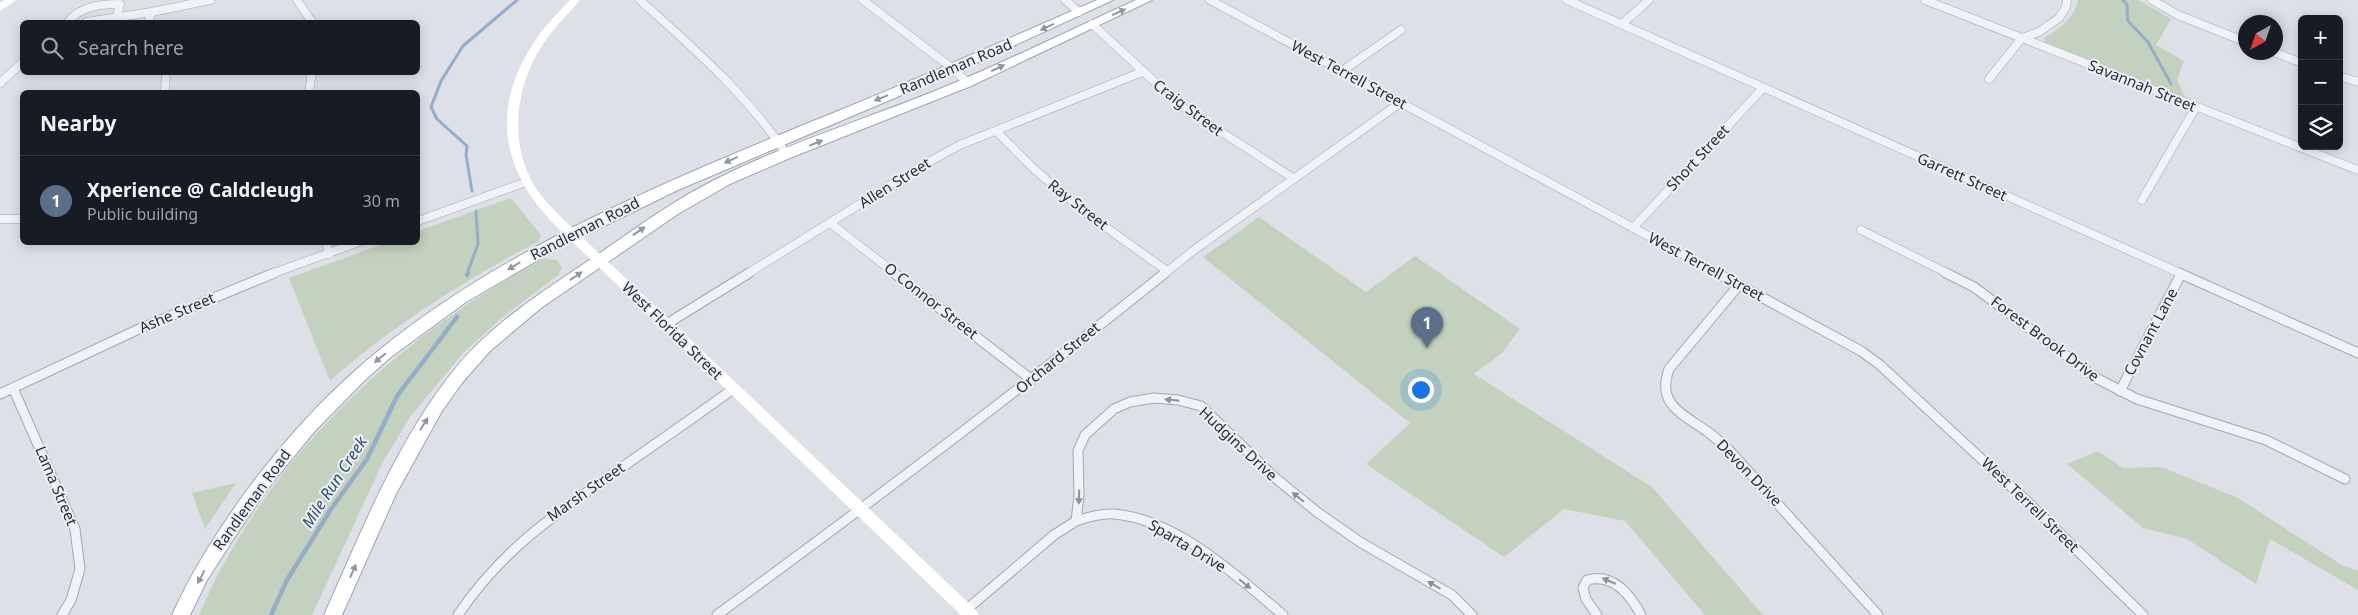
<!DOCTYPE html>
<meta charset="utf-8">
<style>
body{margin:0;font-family:"Noto Sans",sans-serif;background:#20242c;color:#f1f3f6}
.controls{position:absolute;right:15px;top:15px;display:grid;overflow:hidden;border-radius:8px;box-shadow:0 2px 12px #0003}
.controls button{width:45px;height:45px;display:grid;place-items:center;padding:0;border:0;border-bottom:1px solid #363941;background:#171b24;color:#f1f3f6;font:25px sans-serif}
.compass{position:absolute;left:2238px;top:15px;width:45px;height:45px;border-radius:50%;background:#171b24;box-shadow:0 2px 12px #0003;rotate:220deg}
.you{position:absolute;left:1420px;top:389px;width:18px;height:18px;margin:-12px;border:4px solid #fff;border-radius:50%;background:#1a73e8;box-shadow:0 0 0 8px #1a73e833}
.badge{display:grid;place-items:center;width:32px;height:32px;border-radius:50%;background:#ea580c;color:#fff;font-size:16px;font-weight:700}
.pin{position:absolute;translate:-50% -41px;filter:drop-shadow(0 1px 2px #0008)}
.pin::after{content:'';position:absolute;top:26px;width:18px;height:15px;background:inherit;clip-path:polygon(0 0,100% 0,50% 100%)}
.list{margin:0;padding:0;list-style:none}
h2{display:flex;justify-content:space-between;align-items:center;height:65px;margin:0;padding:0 20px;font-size:21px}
h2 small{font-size:16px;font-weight:400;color:#9ea1a6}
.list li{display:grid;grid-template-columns:32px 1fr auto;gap:15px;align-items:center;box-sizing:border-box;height:90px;padding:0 20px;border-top:1px solid #363941}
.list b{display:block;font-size:19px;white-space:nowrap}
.list p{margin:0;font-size:16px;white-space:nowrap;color:#9ea1a6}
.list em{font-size:16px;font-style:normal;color:#9ea1a6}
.icon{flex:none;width:28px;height:28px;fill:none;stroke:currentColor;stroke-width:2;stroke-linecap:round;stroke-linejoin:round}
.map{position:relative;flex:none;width:2358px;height:615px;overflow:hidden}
.search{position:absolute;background:#171b24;box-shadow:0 2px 12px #0003;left:20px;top:20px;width:400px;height:55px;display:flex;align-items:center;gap:12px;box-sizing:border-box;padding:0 18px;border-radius:8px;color:#9ea1a6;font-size:19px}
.panel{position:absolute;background:#171b24;box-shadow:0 2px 12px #0003;left:20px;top:90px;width:400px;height:155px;border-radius:8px}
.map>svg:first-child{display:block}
.green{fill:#c2d2be}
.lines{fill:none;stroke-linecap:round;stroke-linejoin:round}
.stream-far1{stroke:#96adc9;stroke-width:3}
.stream{stroke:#96adc9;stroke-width:4.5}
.street-far1-casing{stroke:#a2a8b1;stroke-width:9}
.street-casing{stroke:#a2a8b1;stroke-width:11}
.primary-casing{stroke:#9ca4b3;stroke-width:2}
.street-far1{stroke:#f0f2f6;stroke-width:8}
.street{stroke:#f0f2f6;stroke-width:9}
.secondary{fill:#fff;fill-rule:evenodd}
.primary{fill:#fff;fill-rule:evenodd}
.oneway{fill:#92969e}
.oneway2{fill:#8b909a}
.labels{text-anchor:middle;stroke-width:4;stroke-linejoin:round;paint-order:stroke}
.street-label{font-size:15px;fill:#262e3e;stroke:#ecf0f5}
.water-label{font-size:16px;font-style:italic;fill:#2f4b73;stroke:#ecf0f5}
</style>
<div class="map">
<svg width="2358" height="615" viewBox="0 0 2358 615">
<rect width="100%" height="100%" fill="#dde1e7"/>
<g class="green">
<path d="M2078,0H2139L2171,19L2156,45L2184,61L2177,80L2186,99L2045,42L2044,38C2060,28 2074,19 2078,0Z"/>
<path d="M511,198L541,235L539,241C465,280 392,325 330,381L289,278L386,243L418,242V231Z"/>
<path d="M1259,217L1366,292L1415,256L1520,329L1502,353L1474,374L1652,487L1763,615H1705L1625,521L1564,509L1504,557L1366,464L1410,423L1203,257Z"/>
<path d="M545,258L557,260L562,267L558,275L503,317L463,353L410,417L383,462L312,615H199C265,460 398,336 545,258Z"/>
<path d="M2098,451L2123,468L2161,467L2238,498L2342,565L2358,571V590L2270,539L2256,584L2187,539L2143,528L2067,464Z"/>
<path d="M236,483L205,529L192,493Z"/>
</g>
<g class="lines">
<g class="stream-far1">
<path d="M2123,0L2127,5L2128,21L2148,42L2171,84"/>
<path d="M472,191L466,155L467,146L437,119L431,107L441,81L463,46L517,0"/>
<path d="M467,274L478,244L476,211"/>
</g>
<g class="stream">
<path d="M467,275L468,273"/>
<path d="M271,615L287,580L331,509L367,459L397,396L457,317"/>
</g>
<g class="street-far1-casing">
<g id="street-far1">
<path d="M297,0L312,22"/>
<path d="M640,0C693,48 747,94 787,155"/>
<path d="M863,0L953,69L968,83"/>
<path d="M1065,0L1079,12"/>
<path d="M1210,0L1719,274"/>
<path d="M1567,0L2182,274"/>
<path d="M1925,0L2358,170"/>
<path d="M2152,0L2178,15L2246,42"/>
<path d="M68,22C80,6 102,4 120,4L117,16"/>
<path d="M86,22L152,12L210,0"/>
<path d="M148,22L152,12"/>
<path d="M1092,24L1181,106L1293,178"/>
<path d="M1622,24L1649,0"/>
<path d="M2274,52L2302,63"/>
<path d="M1342,71L1401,30"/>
<path d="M2339,76L2358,82"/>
<path d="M1989,79L2022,38L2039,32L2059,18L2066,7L2067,0"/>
<path d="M0,83L22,63"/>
<path d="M165,92L166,72"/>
<path d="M309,92L312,72"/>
<path d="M996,131L1034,169L1086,213L1167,271"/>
<path d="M2142,200L2196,107"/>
<path d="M0,219H22"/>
<path d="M418,221L526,182"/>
<path d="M830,223L896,274"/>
<path d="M1633,228L1763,88"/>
<path d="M1861,230L1949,274"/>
<path d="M326,242L329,254"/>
<path d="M271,274L359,242"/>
<path d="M747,274L923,165L960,145L1142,72"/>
<path d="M1164,274L1194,250L1400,103"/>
</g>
</g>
<g class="street-casing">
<g id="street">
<path d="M894,273L1032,380"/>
<path d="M1717,273L1861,351L1880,365L2029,503L2143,615"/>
<path d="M1946,273L1974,287L2096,378L2137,399L2266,440L2345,479"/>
<path d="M2179,273L2358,353"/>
<path d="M1739,285L1669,369C1656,405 1683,414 1708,432C1715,437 1722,444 1729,450L1878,615"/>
<path d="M665,325L749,273"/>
<path d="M13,388L75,529L80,569L71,600L62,615"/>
<path d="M2120,391L2181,274"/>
<path d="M0,394L139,329L274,273"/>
<path d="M1076,521C1088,517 1101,513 1114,514C1176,519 1237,576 1283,615"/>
<path d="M966,610L1054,535L1076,521L1079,496L1078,451L1085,435L1114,409L1130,402L1154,398L1178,400L1201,406L1273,476L1317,512L1360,542L1452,595L1472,615"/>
<path d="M458,615C501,550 558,512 621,468C658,442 696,416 733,389"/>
<path d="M717,615C869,504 1018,391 1165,273"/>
<path d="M1597,615L1586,599L1583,588L1587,580C1613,573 1630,594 1641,615"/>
</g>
</g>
<g class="primary-casing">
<g id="primary">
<path d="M1097,0H1113L970,66L678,190L559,248L466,302L391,357L364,381L314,432L269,487L240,529L207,580L190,615H172C191,573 215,535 242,497C282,442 329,390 383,347C517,239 691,171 850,106C933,72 1015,36 1097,0Z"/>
<path d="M1136,0H1152L971,86L790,158L730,184L678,214L541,308L490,351L462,383L442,411L396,494L342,615H324C361,533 394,447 450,375C486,328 536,296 585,263C623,238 660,209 701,187C777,146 862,121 942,88C1008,61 1072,29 1136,0Z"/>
</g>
</g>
<use href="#street-far1" class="street-far1"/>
<use href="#street" class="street"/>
<g class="secondary">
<path d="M5,0H16L0,11V3Z"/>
<path d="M570,0H580C568,15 553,28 543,44C516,85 509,138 532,182C540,196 552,208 564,220L976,610L979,615H961L556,226C502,172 490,110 533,44C543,28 557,14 570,0Z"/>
</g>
<use href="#primary" class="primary"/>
</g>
<defs><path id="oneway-solid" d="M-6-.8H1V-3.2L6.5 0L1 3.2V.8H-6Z" transform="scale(1.25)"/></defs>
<g class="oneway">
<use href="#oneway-solid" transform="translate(1119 12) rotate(-24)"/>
<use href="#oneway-solid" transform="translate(1047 27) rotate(155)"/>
<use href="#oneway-solid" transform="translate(998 68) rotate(-25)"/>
<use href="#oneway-solid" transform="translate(881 98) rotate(158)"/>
<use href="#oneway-solid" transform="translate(816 143) rotate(-22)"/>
<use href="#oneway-solid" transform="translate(731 160) rotate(156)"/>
<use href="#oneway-solid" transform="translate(639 231) rotate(-33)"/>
<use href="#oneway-solid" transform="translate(514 266) rotate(148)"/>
<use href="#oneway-solid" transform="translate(576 276) rotate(-34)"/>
<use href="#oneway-solid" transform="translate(380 358) rotate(140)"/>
<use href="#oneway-solid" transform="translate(424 424) rotate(-58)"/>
<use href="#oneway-solid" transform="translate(353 571) rotate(-66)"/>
<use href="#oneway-solid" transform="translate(201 577) rotate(118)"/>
</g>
<g class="oneway2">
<use href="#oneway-solid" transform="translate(1172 400) rotate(-174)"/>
<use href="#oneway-solid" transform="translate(1079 497) rotate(92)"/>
<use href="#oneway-solid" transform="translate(1298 497) rotate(-141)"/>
<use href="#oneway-solid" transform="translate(1609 581) rotate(-157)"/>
<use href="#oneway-solid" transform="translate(1245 584) rotate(39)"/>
<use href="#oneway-solid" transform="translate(1434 585) rotate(-150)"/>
</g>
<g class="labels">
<g class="street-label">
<text transform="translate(956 67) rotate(-23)" y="5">Randleman Road</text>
<text transform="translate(1349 75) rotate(28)" y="5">West Terrell Street</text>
<text transform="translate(2142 86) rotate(22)" y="5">Savannah Street</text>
<text transform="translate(1188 108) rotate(37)" y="5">Craig Street</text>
<text transform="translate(1698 158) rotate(-47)" y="5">Short Street</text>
<text transform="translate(1962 177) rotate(24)" y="5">Garrett Street</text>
<text transform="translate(895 183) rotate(-32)" y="5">Allen Street</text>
<text transform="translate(1078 205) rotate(38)" y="5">Ray Street</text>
<text transform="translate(585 229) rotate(-27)" y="5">Randleman Road</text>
<text transform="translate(1706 267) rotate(28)" y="5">West Terrell Street</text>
<text transform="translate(931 301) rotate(38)" y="5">O Connor Street</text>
<text transform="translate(177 313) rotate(-23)" y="5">Ashe Street</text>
<text transform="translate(672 331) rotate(44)" y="5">West Florida Street</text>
<text transform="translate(2151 332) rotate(-62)" y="5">Covnant Lane</text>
<text transform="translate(2045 339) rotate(37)" y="5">Forest Brook Drive</text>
<text transform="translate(1058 358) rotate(-39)" y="5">Orchard Street</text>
<text transform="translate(1238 444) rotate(43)" y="5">Hudgins Drive</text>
<text transform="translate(1749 473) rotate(46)" y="5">Devon Drive</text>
<text transform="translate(56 486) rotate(67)" y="5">Lama Street</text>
<text transform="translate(586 492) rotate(-35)" y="5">Marsh Street</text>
<text transform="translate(252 500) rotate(-54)" y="5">Randleman Road</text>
<text transform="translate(2030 505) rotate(44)" y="5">West Terrell Street</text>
<text transform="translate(1187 546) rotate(31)" y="5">Sparta Drive</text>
</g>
<g class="water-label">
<text transform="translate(334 482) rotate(-57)" y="6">Mile Run Creek</text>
</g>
</g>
</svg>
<div class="controls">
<button>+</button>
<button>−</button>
<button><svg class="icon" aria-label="layers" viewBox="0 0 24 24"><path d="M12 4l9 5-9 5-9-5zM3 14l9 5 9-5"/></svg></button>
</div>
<svg class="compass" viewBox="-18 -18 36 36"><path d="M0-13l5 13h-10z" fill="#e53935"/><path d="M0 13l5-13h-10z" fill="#9ea1a6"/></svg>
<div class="you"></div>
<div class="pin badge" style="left:1427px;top:348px;background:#5c6f8a">1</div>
<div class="search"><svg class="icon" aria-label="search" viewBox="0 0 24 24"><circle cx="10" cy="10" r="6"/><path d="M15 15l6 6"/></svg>Search here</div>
<section class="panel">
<h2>Nearby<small></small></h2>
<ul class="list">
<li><span class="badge" style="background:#5c6f8a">1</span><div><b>Xperience @ Caldcleugh</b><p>Public building</p></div><em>30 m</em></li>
</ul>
</section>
</div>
